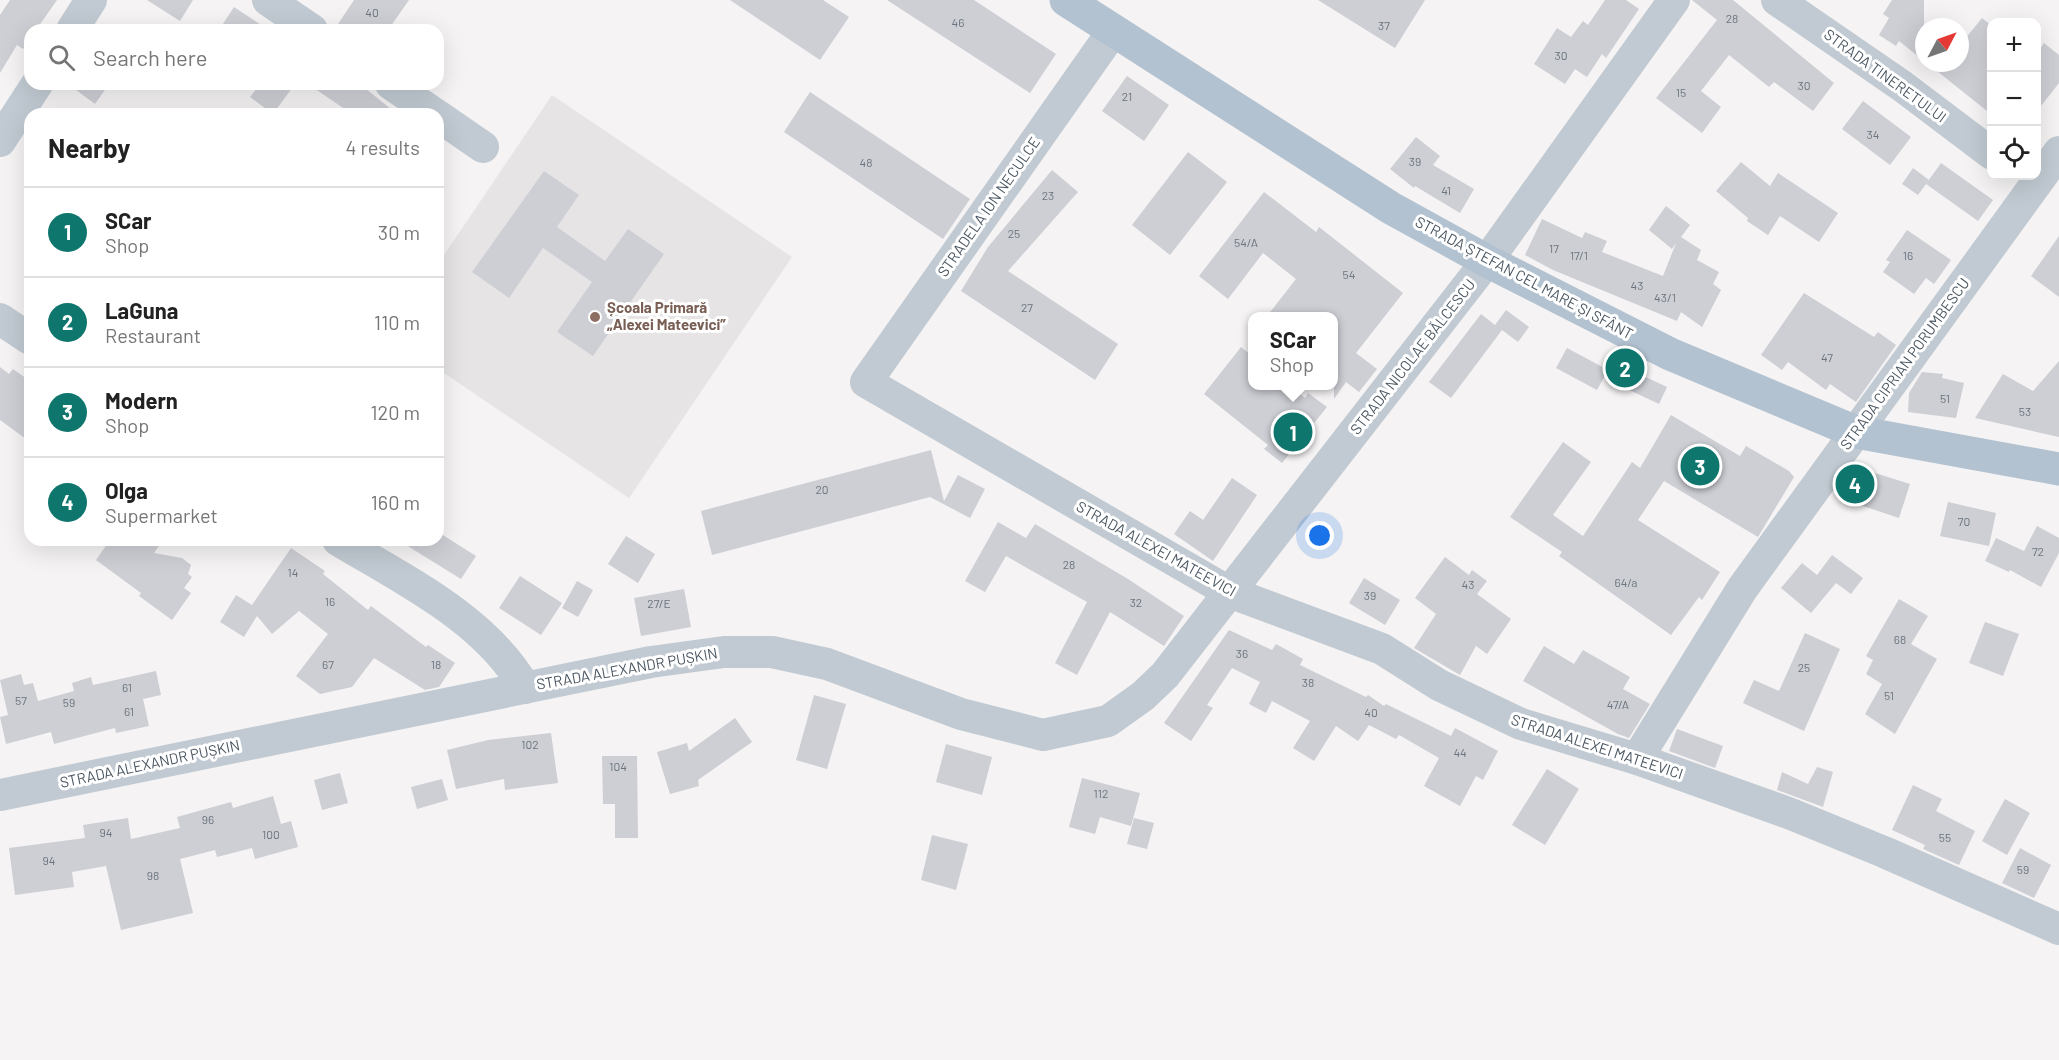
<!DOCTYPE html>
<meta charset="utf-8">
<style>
body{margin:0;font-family:Barlow,sans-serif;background:#f2f2f2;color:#222}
.controls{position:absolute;right:18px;top:18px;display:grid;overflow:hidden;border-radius:12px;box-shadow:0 6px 24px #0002}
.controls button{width:54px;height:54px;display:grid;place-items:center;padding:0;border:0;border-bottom:2px solid #e0e0e0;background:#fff;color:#222;font:30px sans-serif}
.compass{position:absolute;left:1915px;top:18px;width:54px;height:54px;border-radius:50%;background:#fff;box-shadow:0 6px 24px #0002;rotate:49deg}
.you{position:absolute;left:1320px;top:536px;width:21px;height:21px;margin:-15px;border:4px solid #fff;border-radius:50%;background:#1a73e8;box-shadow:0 0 0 9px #1a73e833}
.badge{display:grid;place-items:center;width:39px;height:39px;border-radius:50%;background:#0f766e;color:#fff;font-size:20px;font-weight:700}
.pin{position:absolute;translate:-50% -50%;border:3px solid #fff;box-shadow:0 2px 6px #0006}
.popup{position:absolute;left:1248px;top:312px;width:90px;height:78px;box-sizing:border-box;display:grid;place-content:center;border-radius:12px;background:#fff;filter:drop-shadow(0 2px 4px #0005);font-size:20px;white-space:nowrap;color:#767676}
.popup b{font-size:22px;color:#222}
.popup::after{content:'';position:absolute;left:50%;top:100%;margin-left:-12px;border:12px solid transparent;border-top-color:#fff}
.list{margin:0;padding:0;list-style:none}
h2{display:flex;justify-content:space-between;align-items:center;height:78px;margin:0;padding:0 24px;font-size:26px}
h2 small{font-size:20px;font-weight:400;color:#767676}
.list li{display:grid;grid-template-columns:39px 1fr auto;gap:18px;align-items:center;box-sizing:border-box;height:90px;padding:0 24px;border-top:2px solid #e0e0e0}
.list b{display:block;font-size:22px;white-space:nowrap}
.list p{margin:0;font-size:20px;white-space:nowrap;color:#767676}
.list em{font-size:20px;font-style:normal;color:#767676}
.icon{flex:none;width:33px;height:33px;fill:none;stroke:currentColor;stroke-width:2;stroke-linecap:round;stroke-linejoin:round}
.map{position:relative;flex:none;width:2059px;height:1060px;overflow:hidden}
.search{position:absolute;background:#fff;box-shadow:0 6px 24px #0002;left:24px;top:24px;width:420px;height:66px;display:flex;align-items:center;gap:15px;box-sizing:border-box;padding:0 21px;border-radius:18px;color:#767676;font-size:22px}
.panel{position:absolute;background:#fff;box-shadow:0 6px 24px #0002;left:24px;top:108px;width:420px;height:438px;border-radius:18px}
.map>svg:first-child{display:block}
.education{fill:#e6e4e5}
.building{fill:#cdcfd5}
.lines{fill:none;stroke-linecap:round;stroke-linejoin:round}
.minor{stroke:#c1cad2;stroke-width:32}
.major{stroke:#b3c2d1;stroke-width:33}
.education-dot{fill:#8d6e63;stroke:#fff;stroke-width:2}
.labels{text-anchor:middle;stroke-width:6;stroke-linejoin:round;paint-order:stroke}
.number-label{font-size:12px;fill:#6b747e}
.street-label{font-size:15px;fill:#4a5661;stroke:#fff}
.education-label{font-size:15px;font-weight:bold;fill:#785e54;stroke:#fff;text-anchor:start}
</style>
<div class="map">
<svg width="2059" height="1060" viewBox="0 0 2059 1060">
<rect width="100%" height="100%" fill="#f5f3f3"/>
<path class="education" d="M552,95L792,257L629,498L438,369V264Z"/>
<g class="building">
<path d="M10,0H57L36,30H30V39L23,49L17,45L0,73V15Z"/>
<path d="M147,0H193L180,21Z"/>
<path d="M354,0H409L388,30H334Z"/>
<path d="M730,0H823L849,17L820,60Z"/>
<path d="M887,0H974L1056,54L1030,93Z"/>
<path d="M1318,0H1425L1395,48Z"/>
<path d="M1605,0H1626L1639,9L1606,58L1602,54L1587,77L1575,69L1565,84L1534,64L1557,28L1571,37L1583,21L1588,25Z"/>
<path d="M1692,0H1733L1834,83L1813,111L1774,82L1769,87L1729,55L1701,91L1721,107L1702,133L1656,98L1717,20Z"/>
<path d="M1892,0H1924V61L1899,41L1896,46L1879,35L1889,18L1883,14Z"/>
<path d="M234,7L269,30H219Z"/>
<path d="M1982,18L1992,26V115L1927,63H1960V45Z"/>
<path d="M2044,43L2059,55V83L2037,111V53Z"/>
<path d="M1127,76L1169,105L1144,141L1102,111Z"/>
<path d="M68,84H109L95,104Z"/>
<path d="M260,84H295L273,114L250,97Z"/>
<path d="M308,84H360L397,114H352Z"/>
<path d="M810,92L970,199L943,239L784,132Z"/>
<path d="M1863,101L1911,137L1890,165L1842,129Z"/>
<path d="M1416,137L1440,156L1433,165L1474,189L1460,213L1415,186L1414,188L1390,169Z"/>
<path d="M1188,152L1227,182L1170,255L1132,225Z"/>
<path d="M1741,162L1770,186L1778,173L1838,213L1819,242L1780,216L1768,235L1747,221L1748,218L1716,191Z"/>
<path d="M1941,163L1993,200L1978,221L1926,184Z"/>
<path d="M1913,168L1929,180L1918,195L1902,184Z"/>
<path d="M1052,170L1078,192L1008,271L1118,344L1095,380L961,291L988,247Z"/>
<path d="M544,171L579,195L557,227L605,261L628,229L664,254L593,356L557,332L592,282L543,248L509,298L472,272Z"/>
<path d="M1264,192L1316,232L1319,227L1403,293L1356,353L1377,369L1359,392L1346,382L1334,399V316H1267L1296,279L1263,253L1228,299L1199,276Z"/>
<path d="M1666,206L1690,225L1681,237L1701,250L1697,260L1719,272L1713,284L1721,290L1702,327L1681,312L1677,321L1553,270L1525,255L1542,219L1582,238L1585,232L1607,241L1602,252L1663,276L1676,243L1672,249L1649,230Z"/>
<path d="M1907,230L1951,260L1934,284L1926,278L1914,294L1883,272L1890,262L1886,260Z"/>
<path d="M2059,236V297L2031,276Z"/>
<path d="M1804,293L1874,337L1878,332L1896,345L1856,402L1830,384L1826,390L1788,362L1782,370L1761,355Z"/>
<path d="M1506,310L1529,327L1518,342L1502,330L1451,398L1429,382L1481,314L1495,325Z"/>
<path d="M1241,347L1252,356V386H1290L1305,398L1308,393L1327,407L1282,463L1264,449L1268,445L1204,394Z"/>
<path d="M1567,348L1608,370L1597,390L1556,368Z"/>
<path d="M2059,361V437L1975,418L2003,374L2033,391Z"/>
<path d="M1618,364L1667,387L1659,404L1610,381Z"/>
<path d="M0,367L9,374L13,369L30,381V442L0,420Z"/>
<path d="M1922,372L1943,374L1942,378L1964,383L1956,418L1908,412L1909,393Z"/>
<path d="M1671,415L1740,456L1746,446L1789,471L1794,477L1758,537L1664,481L1638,520L1720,572L1702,600L1699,597L1671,635L1559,556L1562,552L1510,517L1563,442L1591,462L1553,515L1583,536L1632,462L1640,468Z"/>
<path d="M931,450L944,501L958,475L985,489L970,518L930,497L712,555L701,511Z"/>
<path d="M1856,467L1910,484L1899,518L1845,500Z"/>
<path d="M1232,478L1257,495L1213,561L1174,534L1190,511L1203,520Z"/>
<path d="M1948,502L1996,513L1989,546L1940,536Z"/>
<path d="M998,522L1026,538L1035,524L1128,579L1184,616L1164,646L1110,612L1077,675L1055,663L1087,602L1006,556L985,592L965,581Z"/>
<path d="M2037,526L2059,538V553L2041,587L2010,570L2009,572L1985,561L1996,538L2024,551Z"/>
<path d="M438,532L476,556L461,579L398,540H438Z"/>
<path d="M626,536L655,554L638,583L608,564Z"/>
<path d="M110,540H163L154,553L182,558L191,565L188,574L192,577L184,588L191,593L172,620L139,596L141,593L96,560Z"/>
<path d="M291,548L325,571L323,574L368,610L371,606L426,647L428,645L455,663L439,687L425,690L374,658L352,687L320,694L296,676L328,634L299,611L272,634L257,616L244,637L220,622L236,595L252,605Z"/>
<path d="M1832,555L1863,578L1851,594L1836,583L1811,613L1781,588L1802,563L1817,575Z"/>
<path d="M1445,557L1469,575L1472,570L1487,581L1477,594L1511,619L1487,654L1476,646L1460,675L1414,648L1436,614L1415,598Z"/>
<path d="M520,576L562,603L541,635L499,608Z"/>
<path d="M1364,578L1400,600L1385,625L1349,603Z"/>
<path d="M577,581L593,590L578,617L562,608Z"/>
<path d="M684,589L691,627L641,636L634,598Z"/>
<path d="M1899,599L1928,616L1911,644L1937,659L1895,734L1865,714L1882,684L1866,674L1873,660L1866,656Z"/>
<path d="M1985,622L2019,634L2003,676L1969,663Z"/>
<path d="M1229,630L1272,650L1276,644L1303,659L1300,665L1366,697L1368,695L1384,706L1386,704L1451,736L1455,728L1498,751L1483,780L1476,776L1460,806L1424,786L1439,758L1399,735L1396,739L1369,725L1358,741L1336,726L1314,761L1293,748L1310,721L1272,701L1266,713L1249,704L1260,682L1232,668L1207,705L1213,708L1191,741L1164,723Z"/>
<path d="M1805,633L1840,649L1804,731L1743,703L1754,680L1779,691Z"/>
<path d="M1544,646L1574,664L1583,650L1630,677L1623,689L1650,704L1629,738L1618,734L1523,681Z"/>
<path d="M156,671L161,695L143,699L149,726L116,733L115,728L54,744L51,732L6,744L0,717L8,715L0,680L21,674L24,685L33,683L38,701L74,691L72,683L91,677L93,685Z"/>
<path d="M814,695L846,704L827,769L796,760Z"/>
<path d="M735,718L752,742L698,780L699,786L670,794L657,752L687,743L689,751Z"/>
<path d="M1677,729L1723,746L1715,768L1669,751Z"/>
<path d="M551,733L558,783L505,790L504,779L456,789L447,750L488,740Z"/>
<path d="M946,744L992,757L982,795L936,782Z"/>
<path d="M602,756H637L638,838H615V804H603Z"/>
<path d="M1817,767L1833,772L1823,807L1777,790L1782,772L1808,784Z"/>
<path d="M1547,769L1579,789L1545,845L1512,825Z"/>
<path d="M340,773L348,803L322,810L314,780Z"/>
<path d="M1082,778L1140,793L1131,826L1100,817L1095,834L1069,827Z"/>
<path d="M442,779L448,800L417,809L411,787Z"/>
<path d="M1913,785L1942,799L1936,811L1975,831L1959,865L1923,849L1925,845L1892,830Z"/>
<path d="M273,796L281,824L291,821L298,847L255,859L252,848L217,857L215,850L180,859L193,913L121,930L106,866L72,872L74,887L15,895L9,848L85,838L83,825L128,818L131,839L180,828L177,817L231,802L233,808Z"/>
<path d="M2005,799L2030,813L2007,855L1982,841Z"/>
<path d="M1134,818L1154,823L1147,849L1127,844Z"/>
<path d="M932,835L968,844L956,890L921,880Z"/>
<path d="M2020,848L2051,865L2034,898L2002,883Z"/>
</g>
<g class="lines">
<g class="minor">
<path d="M268,0L312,30"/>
<path d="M1777,0L1902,86L1992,154"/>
<path d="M72,30L91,0"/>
<path d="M1113,31L866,382L1229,592L1382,649L1439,685L1521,724L1637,759L1791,814L1884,852L2059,929"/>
<path d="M391,84L435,114"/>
<path d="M438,116L483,147"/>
<path d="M0,141L37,84"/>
<path d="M0,319L30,339"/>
<path d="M338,540C404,580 486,619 525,688"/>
<path d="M1637,759L1742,589L2059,152"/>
<path d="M0,795L651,662L724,652H772L827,664L961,714L1043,735L1108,721L1143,696L1165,675L1487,261L1674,0"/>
</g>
<path class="major" d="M1066,0L1391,208L1487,261L1670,354L1856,432L2059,469"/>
</g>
<circle class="education-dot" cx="595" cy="317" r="6"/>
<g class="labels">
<g class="number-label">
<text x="372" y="17">40</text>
<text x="1732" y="23">28</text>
<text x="958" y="27">46</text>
<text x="1384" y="30">37</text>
<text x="1561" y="60">30</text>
<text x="1804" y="90">30</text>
<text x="1681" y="97">15</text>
<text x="1127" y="101">21</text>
<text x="1873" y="139">34</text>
<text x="1415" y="166">39</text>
<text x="866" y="167">48</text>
<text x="1446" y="195">41</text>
<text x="1048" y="200">23</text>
<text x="1014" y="238">25</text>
<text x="1246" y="247">54/A</text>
<text x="1554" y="253">17</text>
<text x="1579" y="260">17/1</text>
<text x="1908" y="260">16</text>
<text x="1349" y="279">54</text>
<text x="1637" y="290">43</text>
<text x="1665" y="302">43/1</text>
<text x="1027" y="312">27</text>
<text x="1827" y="362">47</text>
<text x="1945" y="403">51</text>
<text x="2025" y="416">53</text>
<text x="822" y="494">20</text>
<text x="1964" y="526">70</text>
<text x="2038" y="556">72</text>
<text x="1069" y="569">28</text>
<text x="293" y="577">14</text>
<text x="1626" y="587">64/a</text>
<text x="1468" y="589">43</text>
<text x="1370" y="600">39</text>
<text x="330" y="606">16</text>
<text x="1136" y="607">32</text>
<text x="659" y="608">27/E</text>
<text x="1900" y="644">68</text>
<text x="1242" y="658">36</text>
<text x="328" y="669">67</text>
<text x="436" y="669">18</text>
<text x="1804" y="672">25</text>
<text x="1308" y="687">38</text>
<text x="127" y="692">61</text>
<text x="1889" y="700">51</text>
<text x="21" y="705">57</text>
<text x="69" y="707">59</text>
<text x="1618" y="709">47/A</text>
<text x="129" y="716">61</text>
<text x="1371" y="717">40</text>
<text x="530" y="749">102</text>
<text x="1460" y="757">44</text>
<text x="618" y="771">104</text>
<text x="1101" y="798">112</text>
<text x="208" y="824">96</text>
<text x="106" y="837">94</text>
<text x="271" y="839">100</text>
<text x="1945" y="842">55</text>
<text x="49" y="865">94</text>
<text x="2023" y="874">59</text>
<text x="153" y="880">98</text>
</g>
<g class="street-label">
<text transform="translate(1885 76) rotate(36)" y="5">STRADA TINERETULUI</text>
<text transform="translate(989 207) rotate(-55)" y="5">STRADELA ION NECULCE</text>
<text transform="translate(1524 278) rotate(28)" y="5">STRADA ȘTEFAN CEL MARE ȘI SFÂNT</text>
<text transform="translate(1413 357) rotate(-52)" y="5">STRADA NICOLAE BĂLCESCU</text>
<text transform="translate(1905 364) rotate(-54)" y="5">STRADA CIPRIAN PORUMBESCU</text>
<text transform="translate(1156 549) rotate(29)" y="5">STRADA ALEXEI MATEEVICI</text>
<text transform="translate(627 669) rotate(-10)" y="5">STRADA ALEXANDR PUȘKIN</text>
<text transform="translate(1597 747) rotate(18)" y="5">STRADA ALEXEI MATEEVICI</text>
<text transform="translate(150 764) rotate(-12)" y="5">STRADA ALEXANDR PUȘKIN</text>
</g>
<g class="education-label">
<text x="607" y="313">Școala Primară<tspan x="607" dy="17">„Alexei Mateevici”</tspan></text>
</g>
</g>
</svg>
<div class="controls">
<button>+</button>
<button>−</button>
<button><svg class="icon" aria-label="locate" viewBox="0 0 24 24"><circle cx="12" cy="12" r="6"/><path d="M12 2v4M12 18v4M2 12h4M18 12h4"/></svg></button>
</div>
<svg class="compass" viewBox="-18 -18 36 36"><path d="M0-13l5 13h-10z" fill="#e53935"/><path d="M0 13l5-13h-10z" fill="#767676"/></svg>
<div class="you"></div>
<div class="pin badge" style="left:1293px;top:432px">1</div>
<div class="popup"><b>SCar</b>Shop</div>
<div class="pin badge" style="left:1625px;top:368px">2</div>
<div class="pin badge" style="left:1700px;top:466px">3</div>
<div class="pin badge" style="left:1855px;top:484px">4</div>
<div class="search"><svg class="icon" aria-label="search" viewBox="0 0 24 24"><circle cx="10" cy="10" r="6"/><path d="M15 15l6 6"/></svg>Search here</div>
<section class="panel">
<h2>Nearby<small>4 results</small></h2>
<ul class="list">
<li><span class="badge">1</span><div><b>SCar</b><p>Shop</p></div><em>30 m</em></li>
<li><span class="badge">2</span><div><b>LaGuna</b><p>Restaurant</p></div><em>110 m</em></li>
<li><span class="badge">3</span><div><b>Modern</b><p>Shop</p></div><em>120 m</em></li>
<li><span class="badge">4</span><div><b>Olga</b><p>Supermarket</p></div><em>160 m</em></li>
</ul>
</section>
</div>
